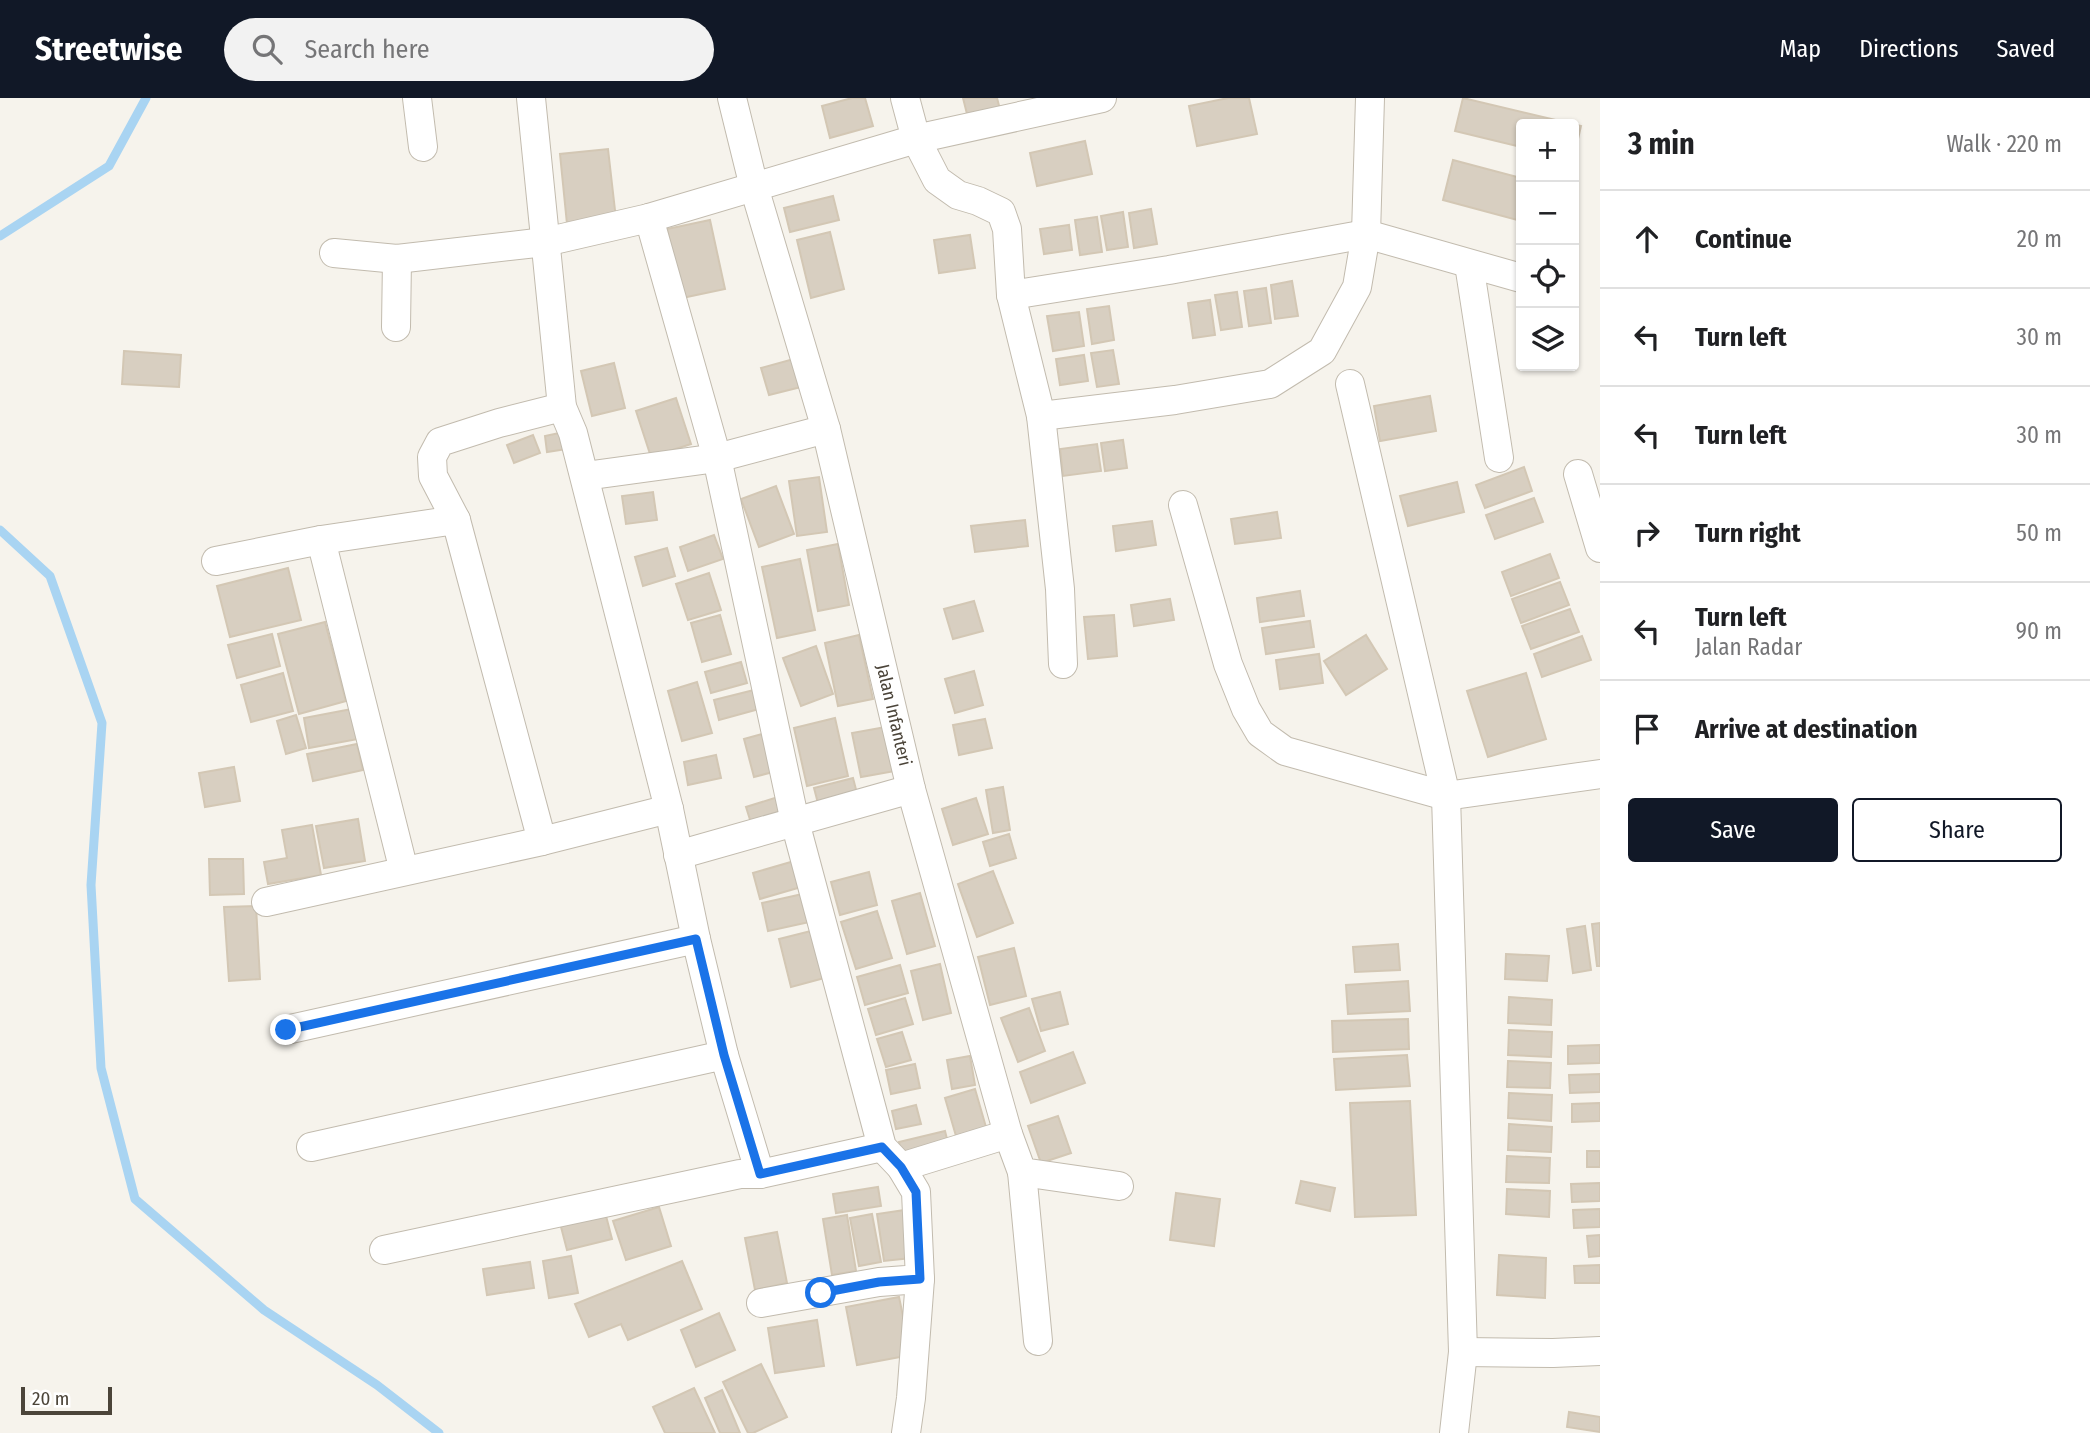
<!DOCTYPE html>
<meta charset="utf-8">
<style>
body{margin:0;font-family:"Fira Sans Condensed",sans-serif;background:#f2f2f2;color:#202124}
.controls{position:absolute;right:21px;top:21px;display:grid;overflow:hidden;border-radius:7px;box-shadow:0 2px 5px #0004}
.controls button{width:63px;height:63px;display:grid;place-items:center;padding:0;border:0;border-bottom:2px solid #e0e0e0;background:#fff;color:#202124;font:35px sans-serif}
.scale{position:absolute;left:21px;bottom:18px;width:91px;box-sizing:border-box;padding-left:7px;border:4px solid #4b4439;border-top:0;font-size:19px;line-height:24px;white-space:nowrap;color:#4b4439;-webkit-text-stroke:5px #fff;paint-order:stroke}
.stop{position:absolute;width:21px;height:21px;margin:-16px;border:5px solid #1a73e8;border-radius:50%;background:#fff}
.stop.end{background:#1a73e8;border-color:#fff;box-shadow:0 2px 7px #0008}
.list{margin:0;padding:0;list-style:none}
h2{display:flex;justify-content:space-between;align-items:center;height:91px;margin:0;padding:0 28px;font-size:30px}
h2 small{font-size:23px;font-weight:400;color:#757577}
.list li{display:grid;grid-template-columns:46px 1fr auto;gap:21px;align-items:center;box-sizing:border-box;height:98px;padding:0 28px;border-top:2px solid #e0e0e0}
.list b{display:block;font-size:26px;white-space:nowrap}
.list p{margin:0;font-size:23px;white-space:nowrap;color:#757577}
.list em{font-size:23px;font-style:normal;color:#757577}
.actions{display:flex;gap:14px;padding:21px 28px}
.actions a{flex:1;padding:16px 0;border:2px solid #111827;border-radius:7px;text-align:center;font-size:24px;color:#111827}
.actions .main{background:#111827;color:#fff}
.icon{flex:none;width:38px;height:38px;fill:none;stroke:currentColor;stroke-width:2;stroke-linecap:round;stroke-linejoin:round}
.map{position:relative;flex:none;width:1600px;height:1335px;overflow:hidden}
header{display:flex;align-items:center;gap:42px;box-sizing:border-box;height:98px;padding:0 35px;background:#111827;color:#fff}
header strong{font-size:33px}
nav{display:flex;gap:38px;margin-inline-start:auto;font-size:24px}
.search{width:490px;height:63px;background:#f2f2f2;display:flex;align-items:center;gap:18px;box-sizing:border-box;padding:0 24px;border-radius:38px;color:#757577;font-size:26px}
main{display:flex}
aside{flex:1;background:#fff}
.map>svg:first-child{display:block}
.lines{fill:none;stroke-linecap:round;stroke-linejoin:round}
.stream{stroke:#a9d4f2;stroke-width:9}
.building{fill:#d8cfc1;stroke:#d3c7b4;stroke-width:2}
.street-casing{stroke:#c2bbae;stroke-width:30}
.street{stroke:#fff;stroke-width:28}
.route{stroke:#1a73e8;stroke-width:9}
.labels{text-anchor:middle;stroke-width:5;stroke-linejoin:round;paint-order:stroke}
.street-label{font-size:18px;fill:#4b4439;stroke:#fff}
</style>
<header>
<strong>Streetwise</strong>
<div class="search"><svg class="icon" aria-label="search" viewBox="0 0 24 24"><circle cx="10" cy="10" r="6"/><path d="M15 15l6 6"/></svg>Search here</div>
<nav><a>Map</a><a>Directions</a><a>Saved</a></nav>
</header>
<main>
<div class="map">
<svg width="1600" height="1335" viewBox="0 0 1600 1335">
<rect width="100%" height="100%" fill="#f6f3ec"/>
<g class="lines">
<g class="stream">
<path d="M0,138L109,68L146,0"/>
<path d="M0,432L50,478L102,625L91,787L101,970L135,1101L264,1212L377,1287L439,1335"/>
</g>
</g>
<g class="building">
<path d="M852,0H865L873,28L830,40L822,8Z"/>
<path d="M963,0H997L1002,19L970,28Z"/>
<path d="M1228,0H1249L1257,36L1197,48L1189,8Z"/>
<path d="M1463,0L1581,28L1574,58V26H1521V49L1455,33Z"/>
<path d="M1085,43L1092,76L1037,88L1030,55Z"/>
<path d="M608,51L616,121L567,126L560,56Z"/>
<path d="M1453,62L1521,80V123L1443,102Z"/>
<path d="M833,98L839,122L790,134L784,110Z"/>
<path d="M1151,111L1157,146L1134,150L1129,115Z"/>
<path d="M1123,114L1128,149L1107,152L1101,118Z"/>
<path d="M1097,119L1102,154L1080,157L1075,122Z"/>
<path d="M710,122L725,191L682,200L667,131Z"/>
<path d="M1069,127L1072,152L1044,156L1040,131Z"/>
<path d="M830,134L844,191L811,200L797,142Z"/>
<path d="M970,137L975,170L939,175L934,142Z"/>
<path d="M1292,183L1298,218L1275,221L1271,187Z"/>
<path d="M1266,190L1271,225L1249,228L1244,193Z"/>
<path d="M1237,194L1242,229L1221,232L1215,197Z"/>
<path d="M1210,202L1215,237L1193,240L1188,205Z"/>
<path d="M1109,208L1114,242L1092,246L1087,211Z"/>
<path d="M1079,214L1084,248L1053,253L1047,218Z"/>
<path d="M1113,252L1119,286L1097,289L1091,255Z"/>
<path d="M124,253L181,257L179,289L122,286Z"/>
<path d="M1084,257L1088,283L1060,287L1056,261Z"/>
<path d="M801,259L809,287L769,297L761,270Z"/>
<path d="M614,265L625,310L592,318L581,273Z"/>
<path d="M1430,298L1436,333L1380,343L1374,308Z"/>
<path d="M676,300L691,346L651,359L636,313Z"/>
<path d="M564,334L567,351L547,354L545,338Z"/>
<path d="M533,337L540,355L514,365L507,347Z"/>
<path d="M1123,342L1127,370L1105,373L1101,345Z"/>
<path d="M1097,346L1101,373L1063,378L1060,351Z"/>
<path d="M1524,369L1532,393L1485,410L1476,387Z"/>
<path d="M819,379L827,434L797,438L789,383Z"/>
<path d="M1457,384L1464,414L1408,428L1400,398Z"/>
<path d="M776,388L794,436L759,449L741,401Z"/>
<path d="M653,394L657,422L626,426L622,398Z"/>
<path d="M1534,400L1543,424L1495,441L1486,417Z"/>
<path d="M1277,414L1281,440L1235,446L1231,421Z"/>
<path d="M1025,422L1028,448L975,454L971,428Z"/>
<path d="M1152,423L1156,447L1116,453L1113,428Z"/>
<path d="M714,437L723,461L688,473L680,449Z"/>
<path d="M838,446L849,507L818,513L807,452Z"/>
<path d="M667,450L675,478L643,488L635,459Z"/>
<path d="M1550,456L1559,480L1511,498L1502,474Z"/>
<path d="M800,461L815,532L777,540L762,469Z"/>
<path d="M288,470L301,522L230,539L217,488Z"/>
<path d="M709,475L721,512L688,522L676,486Z"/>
<path d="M1560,484L1569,507L1521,525L1512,501Z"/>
<path d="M1300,493L1304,518L1260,524L1257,500Z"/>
<path d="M1170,501L1174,522L1134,528L1131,507Z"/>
<path d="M974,503L983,533L953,541L944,511Z"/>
<path d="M1570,511L1579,534L1531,551L1522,528Z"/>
<path d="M720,517L731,556L702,564L691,525Z"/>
<path d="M1114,517L1117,558L1088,561L1084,519Z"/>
<path d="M1310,523L1314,549L1266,556L1262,530Z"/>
<path d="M325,524L346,603L299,616L278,536Z"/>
<path d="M272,536L280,568L237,580L228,547Z"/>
<path d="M859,537L873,601L838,608L825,545Z"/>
<path d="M1366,537L1387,571L1346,597L1324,563Z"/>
<path d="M1582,538L1591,562L1542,579L1534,556Z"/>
<path d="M816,548L833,596L801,608L783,560Z"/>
<path d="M1319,556L1323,585L1280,591L1276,562Z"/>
<path d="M741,564L747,585L711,595L705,574Z"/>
<path d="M974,573L983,607L955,615L945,581Z"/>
<path d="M283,575L293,613L251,624L241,587Z"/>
<path d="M1526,575L1546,641L1488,659L1467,593Z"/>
<path d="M697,584L712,635L682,643L668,593Z"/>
<path d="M754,592L759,611L719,622L714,602Z"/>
<path d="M352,611L358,641L309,650L304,620Z"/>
<path d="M296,617L306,650L286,656L277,623Z"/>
<path d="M835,620L848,678L807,688L794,630Z"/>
<path d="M985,621L992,650L959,657L953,627Z"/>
<path d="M886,629L895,673L861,679L852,635Z"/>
<path d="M762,636L773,674L754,679L744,641Z"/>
<path d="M357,646L363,672L313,683L307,656Z"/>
<path d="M716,657L721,680L688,687L684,664Z"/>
<path d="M234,669L240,703L205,709L199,675Z"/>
<path d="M853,680L859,703L820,713L814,690Z"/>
<path d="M1003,689L1010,732L993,735L986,692Z"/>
<path d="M778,699L785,719L752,728L746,709Z"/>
<path d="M976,700L988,736L953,747L942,711Z"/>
<path d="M358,721L365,763L324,770L316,728Z"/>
<path d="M312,727L321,777L268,786L264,764L287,760L282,732Z"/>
<path d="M1009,736L1016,760L990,768L983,744Z"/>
<path d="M209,761H243L244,796L210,797Z"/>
<path d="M801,761L808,787L760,801L753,775Z"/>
<path d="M993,773L1013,825L977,839L958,786Z"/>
<path d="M869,774L877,807L840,817L831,784Z"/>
<path d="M807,795L814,823L768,833L762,805Z"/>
<path d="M920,795L935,848L907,856L892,803Z"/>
<path d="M256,808L260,881L229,883L224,809Z"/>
<path d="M877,813L892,860L856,871L841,824Z"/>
<path d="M1600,825V868H1597L1592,826Z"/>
<path d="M1585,828L1591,872L1573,875L1567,831Z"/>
<path d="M815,832L828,879L791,889L779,841Z"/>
<path d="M1398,846L1400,872L1355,874L1353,849Z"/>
<path d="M1014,850L1026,898L990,907L978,859Z"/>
<path d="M1506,856L1549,858L1547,883L1505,881Z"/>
<path d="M940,866L951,915L923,922L911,873Z"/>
<path d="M900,867L908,895L865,907L857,879Z"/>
<path d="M1408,883L1410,913L1348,916L1346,887Z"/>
<path d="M1060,894L1068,926L1041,933L1032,901Z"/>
<path d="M1509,899L1552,902L1551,927L1508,925Z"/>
<path d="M905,900L913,926L876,937L868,911Z"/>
<path d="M1029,910L1045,953L1018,964L1001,920Z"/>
<path d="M1408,921L1409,951L1333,954L1332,923Z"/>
<path d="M1509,932L1552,934L1551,959L1508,957Z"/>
<path d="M902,934L911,962L886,969L877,941Z"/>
<path d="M1600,947V965L1568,966V948Z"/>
<path d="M1073,954L1085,985L1031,1005L1020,974Z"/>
<path d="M1407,957L1410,988L1336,992L1334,961Z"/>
<path d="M970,958L975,987L952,991L947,962Z"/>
<path d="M1508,963L1551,965L1550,990L1507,989Z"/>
<path d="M915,966L920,990L891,996L886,972Z"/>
<path d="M1600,976V994L1570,995L1569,977Z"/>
<path d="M975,991L986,1029L956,1038L945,1000Z"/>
<path d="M1509,995L1552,997L1551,1023L1508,1020Z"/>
<path d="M1410,1003L1416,1117L1355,1119L1350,1005Z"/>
<path d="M1600,1005V1023L1572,1024V1006Z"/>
<path d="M916,1007L921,1026L896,1031L892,1013Z"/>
<path d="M1058,1018L1071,1055L1041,1065L1028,1028Z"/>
<path d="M1509,1026L1552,1029L1551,1054L1508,1052Z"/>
<path d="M945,1033L950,1053L903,1063L899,1044Z"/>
<rect x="1587" y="1053" width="13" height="16"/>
<path d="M1507,1058L1550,1060L1549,1085L1506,1084Z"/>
<path d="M1301,1083L1335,1090L1330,1113L1296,1105Z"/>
<path d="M1600,1085V1103L1572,1104L1571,1086Z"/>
<path d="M878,1089L881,1108L836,1115L833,1096Z"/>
<path d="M1507,1091L1550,1093L1549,1119L1506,1116Z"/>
<path d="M1176,1095L1220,1101L1214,1148L1170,1142Z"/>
<path d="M659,1109L671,1148L626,1162L613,1123Z"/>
<path d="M1600,1111V1129L1574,1130L1573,1112Z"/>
<path d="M905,1112L911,1160L884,1163L877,1116Z"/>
<path d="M605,1114L612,1141L567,1152L560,1125Z"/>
<path d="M872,1116L881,1164L859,1168L850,1120Z"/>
<path d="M847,1117L856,1173L832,1177L823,1121Z"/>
<path d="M777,1134L787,1185L755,1192L745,1140Z"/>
<path d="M1600,1137V1158L1589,1159L1587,1138Z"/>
<path d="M1499,1157L1546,1160L1545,1200L1497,1197Z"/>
<path d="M571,1158L578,1195L549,1200L543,1163Z"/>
<path d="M682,1163L702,1211L628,1242L621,1226L589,1239L575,1206Z"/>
<path d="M530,1164L534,1190L487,1197L483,1171Z"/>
<path d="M1600,1167V1185H1575L1574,1168Z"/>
<path d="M899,1199L911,1257L857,1267L846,1209Z"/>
<path d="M719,1215L735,1252L696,1269L681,1232Z"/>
<path d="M817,1222L824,1268L775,1275L768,1230Z"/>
<path d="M761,1266L787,1319L753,1335H748L723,1284Z"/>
<path d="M694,1290L715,1335H665L653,1309Z"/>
<path d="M722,1292L740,1335H720L705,1300Z"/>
<path d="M1569,1314L1600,1319V1334L1567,1329Z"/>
</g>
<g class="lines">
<g class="street-casing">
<g id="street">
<path d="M417,0L423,49"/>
<path d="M531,0L562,309L573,335L669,711L696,841L724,957"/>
<path d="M732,0L754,89L826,331L911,691L1008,1036L1022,1074L1119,1088"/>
<path d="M905,0L916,41L937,82L958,97L978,103L1001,114L1007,131L1011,197L1169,172L1366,136L1521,180"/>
<path d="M649,120L717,360L795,724L882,1049L901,1069L916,1094L920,1181L879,1184L761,1205"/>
<path d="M334,155L397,161L545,144L649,120L916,41L1102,0"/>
<path d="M1469,166L1499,360"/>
<path d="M1011,197L1041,318L1060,491L1063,566"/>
<path d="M396,229L397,161"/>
<path d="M1350,286L1446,698L1463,1254L1454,1335"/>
<path d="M1041,318L1175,302L1270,286L1322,253L1357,189L1366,136L1370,0"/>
<path d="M1578,376L1600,450"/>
<path d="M585,378L717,360L826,331"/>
<path d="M1183,407L1228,566L1246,611L1260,635L1285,653L1446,698L1600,676"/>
<path d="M456,422L433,378L432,359L440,344L499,325L562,309"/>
<path d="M216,463L321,442"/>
<path d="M678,757L911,691"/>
<path d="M404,773L321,442L456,422L542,743"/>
<path d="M266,804L542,743L669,711"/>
<path d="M286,932L696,841"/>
<path d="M311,1049L724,957L760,1076"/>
<path d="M901,1069L1008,1036"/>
<path d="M1022,1074L1038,1243"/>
<path d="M384,1152L740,1076H760L882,1049"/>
<path d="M1463,1254L1553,1255L1600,1253"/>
<path d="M906,1335L911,1300L920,1181"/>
</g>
</g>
<use href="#street" class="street"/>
</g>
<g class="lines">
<path class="route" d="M286,932L696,841L724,957L760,1076L882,1049L901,1069L916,1094L920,1181L879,1184L821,1195"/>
</g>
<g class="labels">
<g class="street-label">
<text transform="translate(894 617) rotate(77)" y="6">Jalan Infanteri</text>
</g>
</g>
</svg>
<div class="controls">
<button>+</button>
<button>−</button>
<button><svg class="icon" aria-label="locate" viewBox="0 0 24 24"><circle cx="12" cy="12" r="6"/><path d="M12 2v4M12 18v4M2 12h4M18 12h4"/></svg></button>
<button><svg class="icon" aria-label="layers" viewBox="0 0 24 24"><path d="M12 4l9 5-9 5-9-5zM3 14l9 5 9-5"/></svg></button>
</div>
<div class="scale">20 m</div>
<div class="stop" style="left:821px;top:1195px"></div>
<div class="stop end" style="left:286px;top:932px"></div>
</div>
<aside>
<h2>3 min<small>Walk · 220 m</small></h2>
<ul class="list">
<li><svg class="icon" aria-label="ahead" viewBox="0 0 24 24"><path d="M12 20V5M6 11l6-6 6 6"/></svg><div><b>Continue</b></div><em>20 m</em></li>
<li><svg class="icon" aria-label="left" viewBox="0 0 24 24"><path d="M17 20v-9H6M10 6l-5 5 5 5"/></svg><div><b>Turn left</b></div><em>30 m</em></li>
<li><svg class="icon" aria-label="left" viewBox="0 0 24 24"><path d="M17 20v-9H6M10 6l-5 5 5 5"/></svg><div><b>Turn left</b></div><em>30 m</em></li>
<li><svg class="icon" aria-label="right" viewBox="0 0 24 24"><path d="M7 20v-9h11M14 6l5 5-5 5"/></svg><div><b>Turn right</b></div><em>50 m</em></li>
<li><svg class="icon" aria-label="left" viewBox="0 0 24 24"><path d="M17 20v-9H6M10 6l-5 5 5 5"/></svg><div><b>Turn left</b><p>Jalan Radar</p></div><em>90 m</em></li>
<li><svg class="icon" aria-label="arrive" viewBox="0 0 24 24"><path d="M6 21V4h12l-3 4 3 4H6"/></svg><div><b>Arrive at destination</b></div></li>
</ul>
<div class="actions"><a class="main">Save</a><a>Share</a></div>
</aside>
</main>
